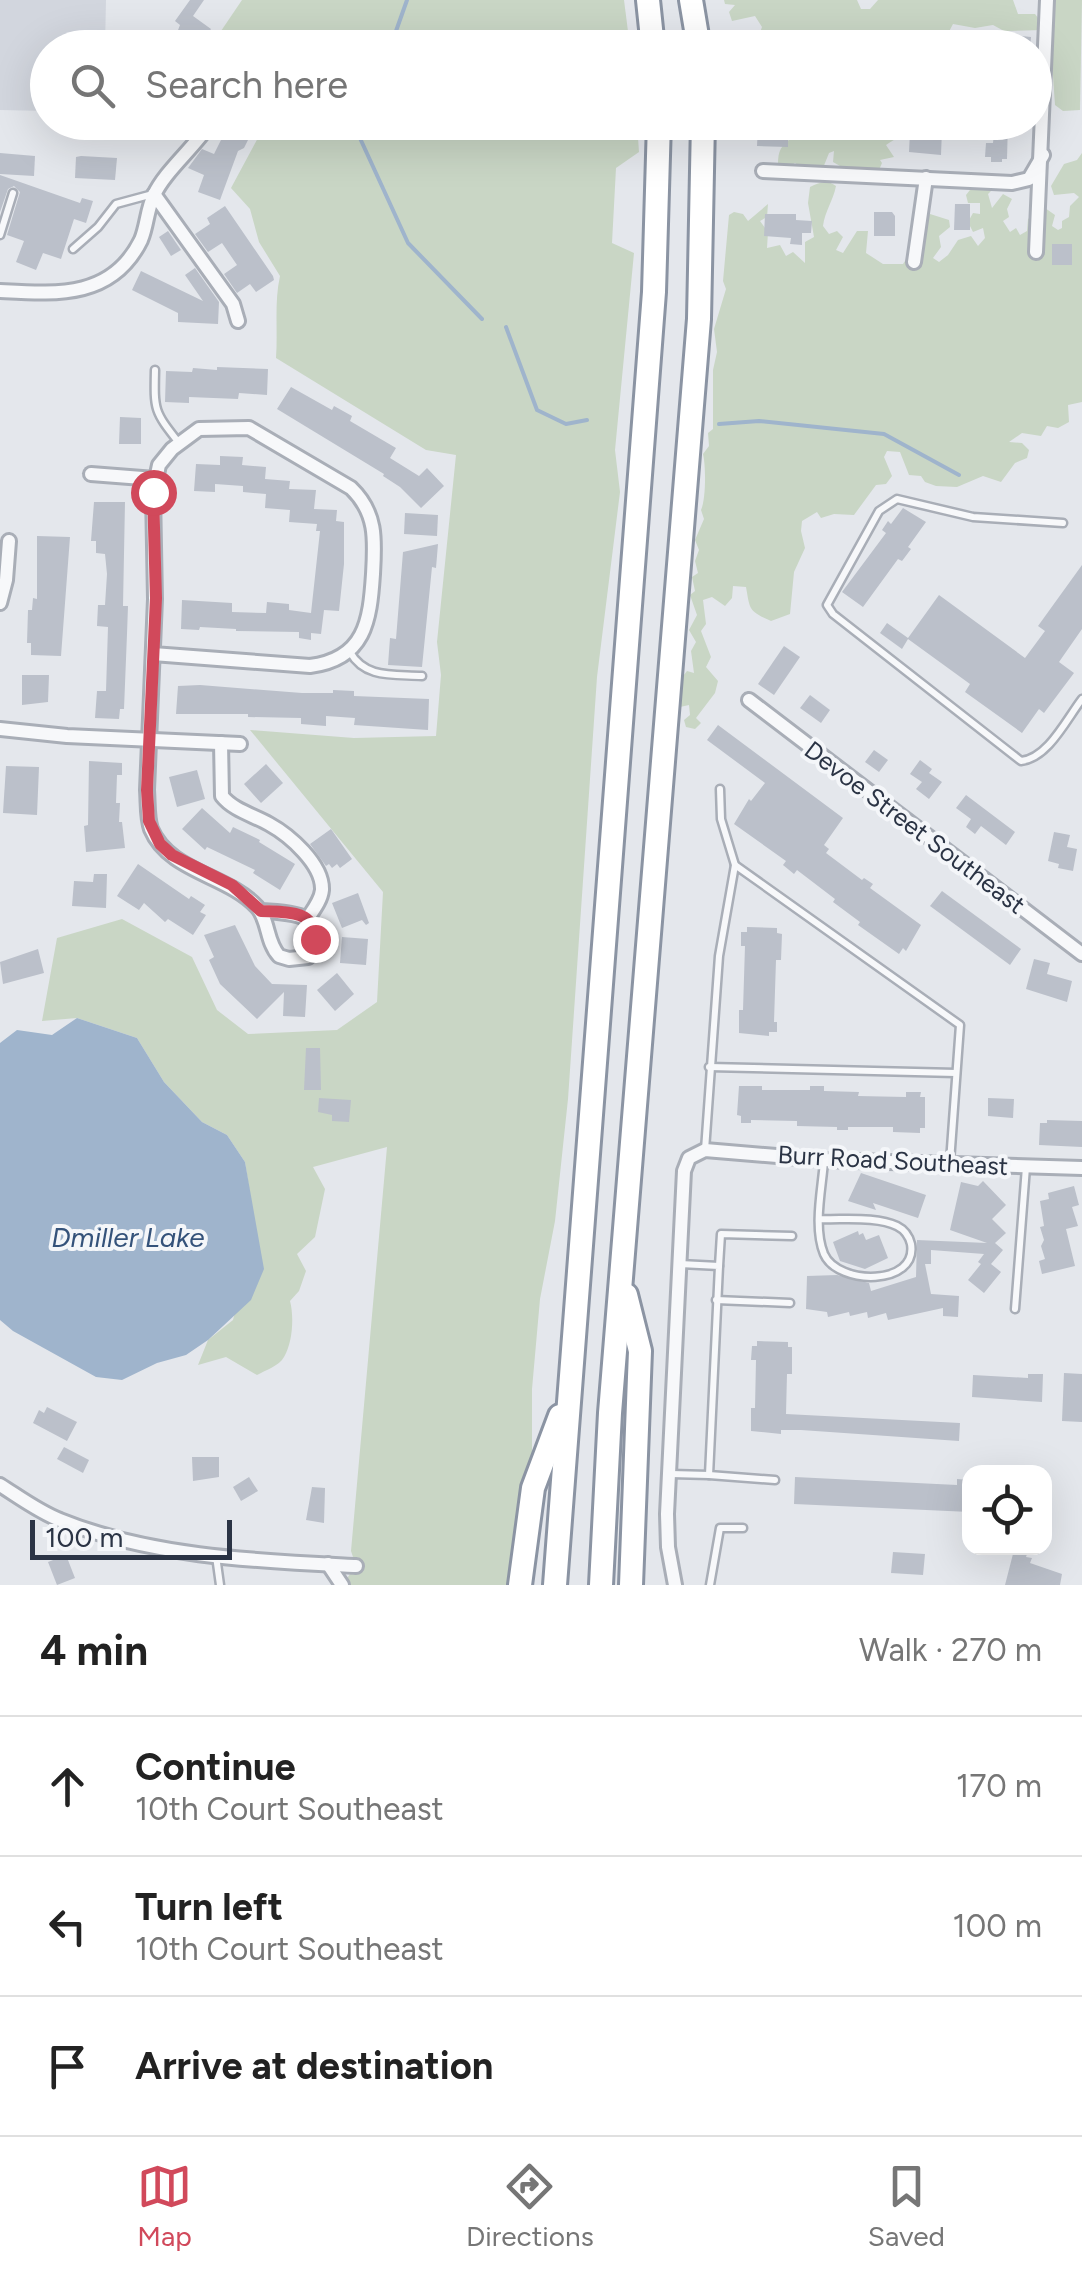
<!DOCTYPE html>
<meta charset="utf-8">
<style>
body{margin:0;font-family:Figtree,sans-serif;background:#f2f2f2;color:#222}
.controls{position:absolute;right:30px;bottom:30px;display:grid;overflow:hidden;border-radius:20px;box-shadow:0 10px 40px #0002}
.controls button{width:90px;height:90px;display:grid;place-items:center;padding:0;border:0;border-bottom:2px solid #e0e0e0;background:#fff;color:#222;font:50px sans-serif}
.scale{position:absolute;left:30px;bottom:25px;width:202px;box-sizing:border-box;padding-left:10px;border:5px solid #2b3445;border-top:0;font-size:28px;line-height:35px;white-space:nowrap;color:#2b3445;-webkit-text-stroke:8px #f4f6f9;paint-order:stroke}
.stop{position:absolute;width:30px;height:30px;margin:-22px;border:8px solid #d1495b;border-radius:50%;background:#fff}
.stop.end{background:#d1495b;border-color:#fff;box-shadow:0 2px 10px #0008}
.list{margin:0;padding:0;list-style:none}
h2{display:flex;justify-content:space-between;align-items:center;height:130px;margin:0;padding:0 40px;font-size:42px}
h2 small{font-size:32px;font-weight:400;color:#767676}
.list li{display:grid;grid-template-columns:65px 1fr auto;gap:30px;align-items:center;box-sizing:border-box;height:140px;padding:0 40px;border-top:2px solid #e0e0e0}
.list b{display:block;font-size:38px;white-space:nowrap}
.list p{margin:0;font-size:32px;white-space:nowrap;color:#767676}
.list em{font-size:32px;font-style:normal;color:#767676}
.icon{flex:none;width:55px;height:55px;fill:none;stroke:currentColor;stroke-width:2;stroke-linecap:round;stroke-linejoin:round}
.map{position:relative;flex:none;width:1082px;height:1585px;overflow:hidden}
.search{position:absolute;background:#fff;box-shadow:0 10px 40px #0002;left:30px;right:30px;top:30px;height:110px;display:flex;align-items:center;gap:25px;box-sizing:border-box;padding:0 35px;border-radius:55px;color:#767676;font-size:38px}
.sheet{height:550px;background:#fff}
nav{display:flex;justify-content:space-around;align-items:center;box-sizing:border-box;height:140px;border-top:2px solid #e0e0e0;background:#fff;font-size:28px;color:#767676}
nav a{display:grid;justify-items:center;gap:5px}
nav .on{color:#d1495b}
.map>svg:first-child{display:block}
.built{fill:#d2d6de}
.green{fill:#c9d6c5}
.water{fill:#9fb4cc}
.lines{fill:none;stroke-linecap:round;stroke-linejoin:round}
.stream{stroke:#9fb4cc;stroke-width:4}
.building{fill:#bbc0ca}
.lane-casing{stroke:#a9aeb7;stroke-width:11}
.street-casing{stroke:#a9aeb7;stroke-width:18}
.highway-casing{stroke:#8b94a3;stroke-width:28}
.lane{stroke:#f7f8fa;stroke-width:6}
.street{stroke:#f7f8fa;stroke-width:12}
.highway{stroke:#fff;stroke-width:22}
.route{stroke:#d1495b;stroke-width:12}
.labels{text-anchor:middle;stroke-width:8;stroke-linejoin:round;paint-order:stroke}
.street-label{font-size:25px;fill:#2b3445;stroke:#f4f6f9}
.water-label{font-size:28px;font-style:italic;fill:#34527a;stroke:#f4f6f9}
</style>
<div class="map">
<svg width="1082" height="1585" viewBox="0 0 1082 1585">
<rect width="100%" height="100%" fill="#e4e7ec"/>
<path class="built" d="M0,0H106L105,47L48,48L47,111L0,110Z"/>
<g class="green">
<path d="M242,0H624L630,47H253L221,31Z"/>
<path d="M724,0H857L861,9H870L878,0H1013L1018,14H1035L1042,23V30L1004,31L993,25L975,28L953,24L941,47H916L901,38L891,42L890,47H759L764,40L758,38L762,27L755,16L732,21L729,12L735,5L725,4Z"/>
<path d="M1055,0H1082L1080,110L1063,111L1055,105L1050,31Z"/>
<path d="M266,123H637L639,152L616,168L612,243L634,253L615,450L620,492L597,677L568,1099L555,1221L540,1299L532,1389V1459L508,1585H342L356,1566L351,1551L387,1147L313,1167L325,1189L315,1237L297,1254L306,1271L299,1291L290,1301C294,1316 293,1342 284,1357C279,1366 266,1370 257,1375L226,1357L198,1365L208,1340L233,1320L256,1232L245,1162L227,1135L202,1122L164,1082L137,1038L77,1018L42,1021L57,938L122,919L192,957L217,1010L248,1034L337,1030L377,1002L383,892L250,730L354,738L436,736L441,675L437,642L456,455L426,450L276,358C278,331 274,302 280,276L259,242L250,209L231,188Z"/>
<path d="M794,123H902C905,135 895,139 886,145L894,157L880,160L882,163L879,170H847L833,162L834,151L829,153L823,168H802L795,163L785,169L778,164C778,151 781,145 792,138Z"/>
<path d="M1082,153V402L1068,405L1069,422L1058,428L1047,426L1041,436L1022,433L1009,442L1022,443L1029,450L1027,458L1015,463L1001,482L983,476L957,487L936,486L925,482L921,476L909,475L900,452L887,451L884,457L892,476L886,484L876,485L854,515L834,514L821,518L817,512L802,521L801,531L805,548L794,572L790,614L771,621C748,611 750,609 746,587L733,586L732,598L725,606L712,597L703,600L706,624L701,631L711,657L706,667L718,681L715,693L696,718L701,723L695,729L686,727L684,720L690,715L689,705L680,707V680L687,671L694,673L691,651L696,642L689,630L697,615L690,595L695,591L692,577L698,573L695,561L699,550L695,540L704,519L701,510C706,499 706,466 703,454L709,446L708,433L713,429V370L717,352L714,329L726,289L723,281L729,215L734,212L743,214L748,221L768,204L767,217L760,221L768,232L767,248L780,245L786,256L793,252L805,263V242L814,237L808,203L810,187C820,182 827,179 836,186C833,201 825,211 823,226L829,234L837,231L843,237L836,250L843,253L857,231H868L866,253L883,264H903L909,255L910,240L924,235L922,223L930,214L949,220L950,227L939,236L941,247L933,258L939,262L948,255L958,240L971,236L978,246L985,238L983,228L973,232L968,222L973,213L980,214V203H968L966,195L981,176L995,187L988,194L992,208L1003,194L1012,199L1007,209L1009,217L1003,221L1010,232L1016,228L1020,235L1027,231L1028,219L1045,208L1055,215L1052,226L1058,230L1062,228V221L1069,217L1070,206L1079,197L1074,193L1054,195L1051,186L1064,164L1077,160Z"/>
</g>
<path class="water" d="M77,1018L137,1038L164,1082L202,1122L227,1135L245,1162L264,1269L251,1300L208,1340L186,1355L157,1363L122,1380L96,1377L13,1331L0,1320V1043L17,1030L52,1035Z"/>
<g class="lines">
<g class="stream">
<path d="M390,48L407,0"/>
<path d="M364,122L359,136L408,243L482,319"/>
<path d="M506,327L537,410L566,424L587,420"/>
<path d="M719,424L759,421L884,434L959,475"/>
</g>
</g>
<g class="building">
<path d="M190,0H204L193,16L211,29L198,48H171L180,25L175,21Z"/>
<path d="M1012,35L1031,37L1030,48H1011Z"/>
<path d="M230,122H257L244,148L238,151L220,200L198,192L204,175L188,168L202,149L214,154Z"/>
<path d="M995,122H1008L1007,159H1002V162H991V157H985L986,143H993Z"/>
<path d="M758,125L788,126V147L757,146Z"/>
<path d="M919,129L942,130L941,155L909,152L910,132L919,133Z"/>
<path d="M0,153L35,156L34,176L0,174Z"/>
<path d="M81,156L117,158L115,180L75,178L76,157Z"/>
<path d="M0,175L80,203L82,198L93,201L86,223L74,219L61,259L43,253L36,270L16,262L24,241L7,235L20,192L14,186L8,189L0,212Z"/>
<path d="M955,204H970V230H954Z"/>
<path d="M225,206L273,276L274,280L256,292L250,284L237,293L224,274L237,265L222,243L208,252L195,234L210,224L207,218Z"/>
<path d="M874,212H892L895,216V236H874Z"/>
<path d="M765,214H796V220L812,221L811,233H802V245L790,244L791,238L764,236Z"/>
<path d="M168,231L181,250L171,256L159,237Z"/>
<rect x="1052" y="244" width="20" height="21"/>
<path d="M195,268L219,302L218,324L178,322V313L132,290L141,271L203,301L185,275Z"/>
<path d="M217,367L268,369L267,395L239,393L238,399L189,397V403L165,402L166,371L192,372L193,368L217,370Z"/>
<path d="M291,387L332,410L334,406L352,416L350,421L396,448L390,458L419,476L427,468L444,486L421,508L400,487L383,476L384,474L277,409Z"/>
<path d="M120,417L141,418V444H119Z"/>
<path d="M220,456L243,457L242,465L266,467L265,479L290,481L289,489L316,490L314,509L337,510L336,521L344,522V564L339,611L324,610L321,634L311,633V640L299,638V632L236,631V629L200,627L199,630L181,629L182,600L232,603V612L266,613L267,602L289,604V610L311,613L320,531H316L317,524L289,522L290,510L265,508L266,494L243,492V486L215,484V492L194,491L196,464L220,465Z"/>
<path d="M94,502H125L123,606H128L127,634L124,709H120L119,719L95,718L97,691H106L108,627L97,626L98,605H105L107,574L105,554L96,553V541H91Z"/>
<path d="M903,508L926,522L908,547L911,549L902,561L898,559L863,607L842,592L886,533L882,530L888,521L891,524Z"/>
<path d="M405,513L438,515L437,536L404,534Z"/>
<path d="M37,536L70,537L61,656L31,655V643H27L28,610H32L33,598L37,599Z"/>
<path d="M438,544L436,568L432,567L422,667L388,665L390,638L396,639L403,552Z"/>
<path d="M1082,565V629L1059,662L1074,673L1044,713L1039,709L1022,733L965,692L970,684L908,639L902,649L880,633L887,623L908,638L939,595L1025,658L1045,631L1038,626Z"/>
<path d="M784,646L800,657L774,695L758,684Z"/>
<path d="M22,675H49L48,702L22,705Z"/>
<path d="M200,685L302,693H333V690L354,691V696L429,699L428,730L354,725L355,718L326,716V726L301,724V718L248,717V714H176L178,686Z"/>
<path d="M810,695L830,710L821,723L800,708Z"/>
<path d="M718,725L843,818L824,845L829,849L826,853L862,880L864,878L873,884L870,888L921,925L906,951L903,948L899,954L858,925L860,922L833,902L835,899L797,870L794,874L783,865L786,861L734,824L749,799L751,801L765,783L707,740Z"/>
<path d="M874,750L888,760L879,772L865,762Z"/>
<path d="M920,760L932,769L929,773L942,782L929,799L916,789L922,782L910,774Z"/>
<path d="M89,761L122,763V775H117L116,803H120L119,822H122L125,848L86,852L84,826L88,825Z"/>
<path d="M266,764L283,783L261,803L244,784Z"/>
<path d="M6,766L39,767L37,815L3,813Z"/>
<path d="M197,770L205,799L177,807L169,777Z"/>
<path d="M966,795L1015,832L1006,845L981,826L975,834L966,827L971,819L956,808Z"/>
<path d="M202,808L230,833L233,827L260,840L259,842L295,864L280,890L253,873L255,870L207,847L205,850L182,829Z"/>
<path d="M331,829L352,859L340,868L337,864L332,868L329,864L326,866L310,844Z"/>
<path d="M1054,832L1070,835L1067,847L1077,849L1073,871L1058,868L1059,864L1048,861Z"/>
<path d="M138,864L189,899L191,896L205,905L200,912L206,915L193,935L168,919L165,922L144,903L139,910L117,896Z"/>
<path d="M94,874H107L106,908L72,906L74,881L93,882Z"/>
<path d="M942,891L1021,949L1010,965L930,906Z"/>
<path d="M358,893L369,923L366,925L362,920L342,928L332,903Z"/>
<path d="M235,925L255,966L272,984L307,985L305,1017L283,1016L284,992L257,1019L220,984L209,960L214,957L204,935Z"/>
<path d="M747,927L777,928V933L782,934L781,960H776L774,1022H777V1032H769V1036L739,1033V1010H743L745,946H741V932H747Z"/>
<path d="M342,937L368,939L366,965L340,963Z"/>
<path d="M38,949L44,973L3,984L0,962Z"/>
<path d="M1034,959L1050,963L1047,974L1072,981L1067,1002L1026,989Z"/>
<path d="M337,973L354,994L335,1011L317,990Z"/>
<path d="M306,1048H320L321,1090H304Z"/>
<path d="M739,1086H762V1090H810V1086H824V1091L859,1092L858,1096L906,1097V1092H921L920,1097H925V1128H920V1133L893,1132V1127H848V1130H837V1127L797,1126V1121L751,1120V1123H741V1116L737,1115Z"/>
<path d="M319,1098L351,1100L349,1122L332,1121V1115L318,1112Z"/>
<path d="M988,1098L1014,1099L1013,1118L988,1116Z"/>
<path d="M1047,1120L1082,1121V1147L1039,1145L1040,1123H1047Z"/>
<path d="M861,1173L926,1195L918,1218L873,1203L876,1210L848,1201Z"/>
<path d="M983,1181L1006,1205L992,1219L1006,1233L995,1243L1003,1250L991,1264L1001,1272L984,1293L968,1280L981,1264L978,1262L984,1254L931,1250V1264H925L931,1294L959,1296L958,1317L943,1316V1308L888,1320L886,1313L868,1318L867,1312L850,1316L849,1312L828,1317L827,1312L806,1309L807,1276L837,1275L869,1283L871,1291L916,1277L917,1240L987,1243L950,1230L961,1182L978,1186Z"/>
<path d="M1074,1186L1079,1205L1072,1207L1078,1226L1066,1229L1075,1266L1042,1274L1039,1261L1045,1259L1041,1246L1044,1240L1040,1227L1044,1226L1040,1201L1049,1199L1048,1193Z"/>
<path d="M858,1231L859,1235L863,1233L866,1240L879,1235L888,1258L865,1269L840,1261L833,1242Z"/>
<path d="M757,1341L788,1342V1347H792V1374H787L786,1414L960,1423L959,1441L801,1430H781V1434L751,1431V1408H755L756,1360H751L752,1346H757Z"/>
<path d="M1064,1373L1082,1374V1422L1062,1421Z"/>
<path d="M1028,1374H1043L1042,1402L972,1397L973,1375L1028,1378Z"/>
<path d="M47,1407L77,1422L67,1441L33,1423L39,1410L44,1413Z"/>
<path d="M64,1447L89,1460L83,1473L57,1459Z"/>
<path d="M192,1457H219V1477L193,1481Z"/>
<path d="M249,1477L258,1491L241,1501L233,1487Z"/>
<path d="M795,1477L957,1485V1479L970,1480V1512L794,1504Z"/>
<path d="M312,1487L325,1488L324,1523L306,1520Z"/>
<path d="M1014,1550L1027,1554L1026,1557L1032,1558L1030,1563L1062,1574L1060,1585H1005Z"/>
<path d="M893,1552L925,1554L923,1575L891,1573Z"/>
<path d="M66,1555L75,1578L57,1585L48,1562Z"/>
</g>
<g class="lines">
<g class="lane-casing">
<g id="lane">
<path d="M0,235L13,193"/>
<path d="M73,249L98,227L116,204L153,194"/>
<path d="M155,370C154,411 154,411 179,443"/>
<path d="M1063,523L973,517L897,499L879,511L827,605L833,614L1021,761C1048,758 1066,720 1082,699"/>
<path d="M350,652C365,679 394,674 422,676"/>
<path d="M720,789L721,819L735,865"/>
<path d="M709,1067L956,1073"/>
<path d="M705,1150L719,956L735,865L960,1025L950,1162"/>
<path d="M820,1219C843,1220 877,1216 897,1226C905,1230 909,1236 911,1244C918,1286 838,1286 824,1254C813,1227 822,1189 824,1161"/>
<path d="M680,1264L719,1266L709,1475L775,1480"/>
<path d="M719,1266L721,1234L792,1236"/>
<path d="M716,1300L790,1303"/>
<path d="M1015,1309L1026,1167"/>
<path d="M671,1474L709,1475"/>
<path d="M216,1556L220,1585"/>
<path d="M710,1585L720,1528H743"/>
</g>
</g>
<g class="street-casing">
<g id="street">
<path d="M763,171L1012,183L1029,179L1043,155"/>
<path d="M154,194L233,304L238,321"/>
<path d="M1036,252L1047,0"/>
<path d="M914,262L926,178"/>
<path d="M0,291C56,294 112,299 141,240C147,226 147,209 154,195C165,171 195,147 211,122"/>
<path d="M91,474L155,479"/>
<path d="M0,603L6,580L9,541"/>
<path d="M153,654L310,666C365,659 370,621 373,574C375,540 377,513 351,488L249,428L199,429L172,449L159,465L153,493L155,599L147,790C148,803 147,818 151,829C169,872 228,875 257,907C269,920 266,942 279,956L289,959L308,957C337,915 290,912 261,911"/>
<path d="M749,700L1082,954"/>
<path d="M0,729L67,736L240,744"/>
<path d="M221,743L222,796C233,810 253,815 269,824C289,835 323,864 322,890C321,900 314,909 308,918"/>
<path d="M0,1485C19,1497 39,1512 60,1520C151,1557 258,1561 356,1566"/>
<path d="M328,1564L342,1585"/>
<path d="M675,1585L668,1547L667,1514L684,1171L689,1158L705,1150L824,1160L1082,1168"/>
</g>
</g>
<g class="highway-casing">
<g id="highway">
<path d="M648,0L653,48"/>
<path d="M691,0L699,48"/>
<path d="M626,1295L640,1351L631,1585"/>
<path d="M520,1585L533,1488L560,1416"/>
<path d="M555,1585L654,292L659,122"/>
<path d="M601,1585L610,1413L699,319L703,122"/>
</g>
</g>
<use href="#lane" class="lane"/>
<use href="#street" class="street"/>
<use href="#highway" class="highway"/>
</g>
<g class="lines">
<path class="route" d="M153,492L156,598L147,790L149,821L160,844L172,855L232,885L261,911C284,912 315,909 315,939"/>
</g>
<g class="labels">
<g class="street-label">
<text transform="translate(915 827) rotate(37)" y="9">Devoe Street Southeast</text>
<text transform="translate(893 1160) rotate(3)" y="9">Burr Road Southeast</text>
</g>
<g class="water-label">
<text x="128" y="1247">Dmiller Lake</text>
</g>
</g>
</svg>
<div class="controls">
<button><svg class="icon" aria-label="locate" viewBox="0 0 24 24"><circle cx="12" cy="12" r="6"/><path d="M12 2v4M12 18v4M2 12h4M18 12h4"/></svg></button>
</div>
<div class="scale">100 m</div>
<div class="stop" style="left:153px;top:492px"></div>
<div class="stop end" style="left:315px;top:939px"></div>
<div class="search"><svg class="icon" aria-label="search" viewBox="0 0 24 24"><circle cx="10" cy="10" r="6"/><path d="M15 15l6 6"/></svg>Search here</div>
</div>
<section class="sheet">
<h2>4 min<small>Walk · 270 m</small></h2>
<ul class="list">
<li><svg class="icon" aria-label="ahead" viewBox="0 0 24 24"><path d="M12 20V5M6 11l6-6 6 6"/></svg><div><b>Continue</b><p>10th Court Southeast</p></div><em>170 m</em></li>
<li><svg class="icon" aria-label="left" viewBox="0 0 24 24"><path d="M17 20v-9H6M10 6l-5 5 5 5"/></svg><div><b>Turn left</b><p>10th Court Southeast</p></div><em>100 m</em></li>
<li><svg class="icon" aria-label="arrive" viewBox="0 0 24 24"><path d="M6 21V4h12l-3 4 3 4H6"/></svg><div><b>Arrive at destination</b></div></li>
</ul>
</section>
<nav>
<a class="on"><svg class="icon" aria-label="map" viewBox="0 0 24 24"><path d="M3 6l6-2 6 2 6-2v14l-6 2-6-2-6 2zM9 4v14M15 6v14"/></svg>Map</a>
<a><svg class="icon" aria-label="directions" viewBox="0 0 24 24"><path d="M12 3l9 9-9 9-9-9zM9 14v-3h6M13 9l2 2-2 2"/></svg>Directions</a>
<a><svg class="icon" aria-label="saved" viewBox="0 0 24 24"><path d="M7 4h10v16l-5-4-5 4z"/></svg>Saved</a>
</nav>
